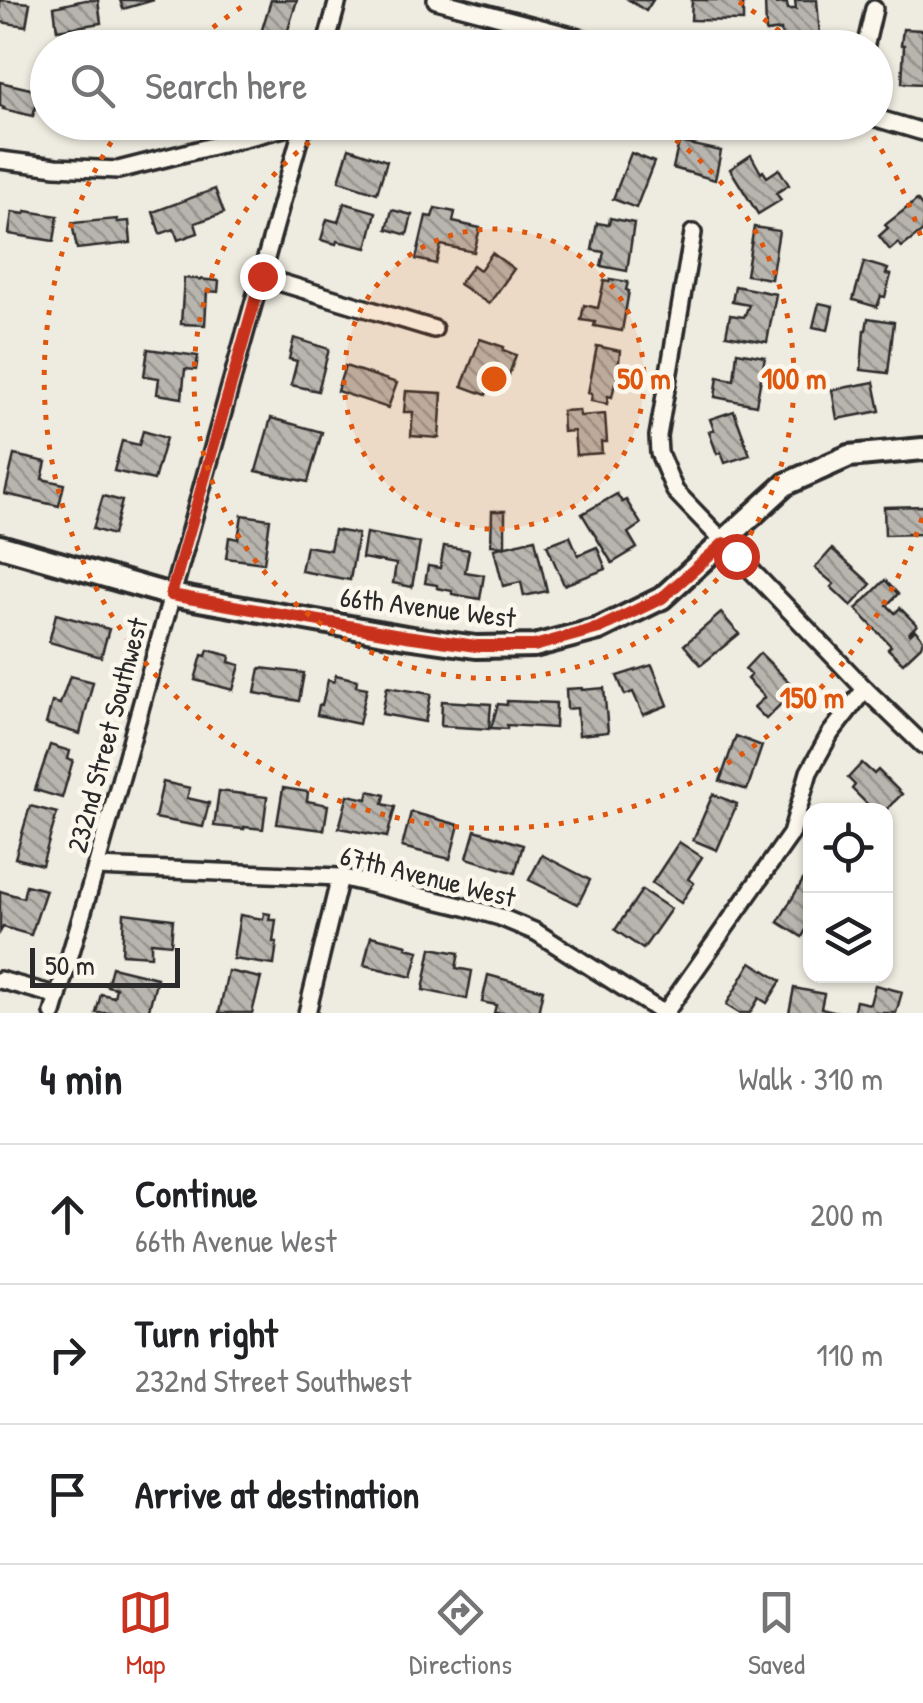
<!DOCTYPE html>
<meta charset="utf-8">
<style>
body{margin:0;font-family:"Patrick Hand",sans-serif;background:#f2f2f2;color:#202124}
.controls{position:absolute;right:30px;bottom:30px;display:grid;overflow:hidden;border-radius:20px;box-shadow:0 2px 8px #0004}
.controls button{width:90px;height:90px;display:grid;place-items:center;padding:0;border:0;border-bottom:2px solid #e0e0e0;background:#fff;color:#202124;font:50px sans-serif}
.scale{position:absolute;left:30px;bottom:25px;width:150px;box-sizing:border-box;padding-left:10px;border:5px solid #2b2b2b;border-top:0;font-size:28px;line-height:35px;white-space:nowrap;color:#2b2b2b;-webkit-text-stroke:8px #fbf7ec;paint-order:stroke}
.stop{position:absolute;width:30px;height:30px;margin:-22px;border:8px solid #c8321e;border-radius:50%;background:#fff}
.stop.end{background:#c8321e;border-color:#fff;box-shadow:0 2px 10px #0008}
.list{margin:0;padding:0;list-style:none}
h2{display:flex;justify-content:space-between;align-items:center;height:130px;margin:0;padding:0 40px;font-size:42px}
h2 small{font-size:32px;font-weight:400;color:#757577}
.list li{display:grid;grid-template-columns:65px 1fr auto;gap:30px;align-items:center;box-sizing:border-box;height:140px;padding:0 40px;border-top:2px solid #e0e0e0}
.list b{display:block;font-size:38px;white-space:nowrap}
.list p{margin:0;font-size:32px;white-space:nowrap;color:#757577}
.list em{font-size:32px;font-style:normal;color:#757577}
.icon{flex:none;width:55px;height:55px;fill:none;stroke:currentColor;stroke-width:2;stroke-linecap:round;stroke-linejoin:round}
.map{position:relative;flex:none;width:923px;height:1013px;overflow:hidden}
.search{position:absolute;background:#fff;box-shadow:0 2px 8px #0004;left:30px;right:30px;top:30px;height:110px;display:flex;align-items:center;gap:25px;box-sizing:border-box;padding:0 35px;border-radius:55px;color:#757577;font-size:38px}
.sheet{height:550px;background:#fff}
nav{display:flex;justify-content:space-around;align-items:center;box-sizing:border-box;height:140px;border-top:2px solid #e0e0e0;background:#fff;font-size:28px;color:#757577}
nav a{display:grid;justify-items:center;gap:5px}
nav .on{color:#c8321e}
.map>svg:first-child{display:block}
.building{fill:url(#building-back-hatch);stroke:#2b2b2b;stroke-width:2.5}
.lines{fill:none;stroke-linecap:round;stroke-linejoin:round}
.minor-casing{stroke:#2b2b2b;stroke-width:22}
.tertiary-casing{stroke:#2b2b2b;stroke-width:28}
.minor{stroke:#fbf7ec;stroke-width:15}
.tertiary{stroke:#fbf7ec;stroke-width:20}
.route{stroke:#c8321e;stroke-width:12}
.ring{fill:none;stroke:#df570e;stroke-width:5;stroke-dasharray:5 10}
.labels{text-anchor:middle;stroke-width:9;stroke-linejoin:round;paint-order:stroke}
.street-label{font-size:28px;fill:#2b2b2b;stroke:#fbf7ec}
.centre{fill:#df570e;stroke:#fbf7ec;stroke-width:5}
.ring-label{font-size:30px;text-anchor:middle;font-weight:bold;fill:#df570e;stroke:#fbf7ec;stroke-width:9;stroke-linejoin:round;paint-order:stroke}
</style>
<div class="map">
<svg width="923" height="1013" viewBox="0 0 923 1013">
<defs>
<pattern id="building-back-hatch" width="6" height="6" patternUnits="userSpaceOnUse" patternTransform="scale(2.5)"><rect width="6" height="6" fill="#b8b5ae"/><path d="M-1 5l2 2M0 0l6 6M5-1l2 2" fill="none" stroke="#96938e"/></pattern>
</defs>
<rect width="100%" height="100%" fill="#eeebe0"/>
<filter id="ink" filterUnits="userSpaceOnUse"><feTurbulence type="fractalNoise" baseFrequency=".01" numOctaves="2"/><feDisplacementMap in="SourceGraphic" scale="20" xChannelSelector="R" yChannelSelector="G"/><feConvolveMatrix kernelMatrix="1 2 1 2 8 2 1 2 1" color-interpolation-filters="sRGB"/></filter>
<g filter="url(#ink)">
<g class="building">
<path d="M0,0L30,3L26,26L0,22Z"/>
<path d="M85,0H98L101,23L57,30L54,7Z"/>
<path d="M120,0H154L123,9Z"/>
<path d="M271,0H297L285,40L261,33Z"/>
<path d="M629,0H653L646,11Z"/>
<path d="M692,0H743V21L691,20Z"/>
<path d="M765,0H776V4L787,3L788,9H796L795,0H817L820,36L782,39L781,30L766,32Z"/>
<path d="M903,29L923,30V84L902,83L904,45H901Z"/>
<path d="M0,82L39,91L33,116L3,109L4,107L0,106Z"/>
<path d="M679,142L721,151L715,180L673,168Z"/>
<path d="M349,148L387,161L377,193L339,181Z"/>
<path d="M631,153L654,162L636,208L613,199Z"/>
<path d="M751,155L761,173L763,171L767,177L779,169L789,185L776,193L781,200L758,214L730,169Z"/>
<path d="M215,189L224,213L195,223L198,233L178,240L174,229L160,234L153,212Z"/>
<path d="M917,200L923,208V231L902,247L898,243L890,250L879,236L888,228L885,225Z"/>
<path d="M344,203L376,212L367,248L337,241L336,244L321,240L327,219L338,222Z"/>
<path d="M435,208L455,212L453,222L480,228L474,252L441,245L436,264L416,259L426,216L432,217Z"/>
<path d="M392,210L412,215L407,235L387,229Z"/>
<path d="M26,211L58,216L54,241L9,234L12,212L25,214Z"/>
<path d="M610,218L634,223L627,271L601,266L604,252L592,250L597,223L609,225Z"/>
<path d="M117,219V222L129,221L131,243L77,249L72,223Z"/>
<path d="M754,227L779,231L771,279L746,275Z"/>
<path d="M492,253L514,269L489,304L459,284L473,265L480,270Z"/>
<path d="M864,262L888,269L886,274L891,275L885,297L881,296L877,307L853,300Z"/>
<path d="M184,278L219,281L218,292L207,291L205,325L181,324Z"/>
<path d="M610,279L628,282L626,290L629,291L622,331L594,326L595,322L581,320L584,305L598,308L604,281L609,282Z"/>
<path d="M735,286L776,294L767,342L726,335L730,315L744,317L749,305L732,302Z"/>
<path d="M819,303L833,306L828,330L813,327Z"/>
<path d="M868,318L894,322L888,373L861,370L864,330H866Z"/>
<path d="M294,338L329,349L318,391L291,385L297,361L289,359Z"/>
<path d="M480,339L504,347L503,350L516,355L504,389L490,384L486,395L462,386Z"/>
<path d="M597,346L620,351L617,383H615L612,397L608,396L607,404L591,401L592,394L588,393Z"/>
<path d="M148,349L198,356L196,370L185,369L182,398L157,394L159,378L144,376Z"/>
<path d="M737,352L765,357L756,405L715,397L718,377L734,380Z"/>
<path d="M345,366L397,383L388,408L337,391Z"/>
<path d="M874,382L880,411L837,419L832,390Z"/>
<path d="M406,391L442,393L439,438L411,436L413,412H404Z"/>
<path d="M579,410L580,416L605,414L607,442H601L602,453L576,455L574,431L563,432L562,411Z"/>
<path d="M734,411L750,455L725,463L721,452L717,454L709,432L714,430L710,419Z"/>
<path d="M271,418L322,432L308,482L256,471Z"/>
<path d="M143,431L166,438L154,480L114,471L122,441L139,445Z"/>
<path d="M14,455L46,462L42,479L64,484L59,506L5,494Z"/>
<path d="M617,494L622,502L626,500L641,524L628,533L637,548L612,563L582,514Z"/>
<path d="M103,496L122,501L113,535L93,529Z"/>
<path d="M923,506V534L885,535L884,507Z"/>
<path d="M492,511H505V546L491,545Z"/>
<path d="M242,515L270,519L264,563L226,558L229,537L238,539Z"/>
<path d="M334,530L358,534L350,580L301,571L306,546L330,550Z"/>
<path d="M366,533L420,543L412,587L393,583L396,564L362,558Z"/>
<path d="M570,536L578,555L597,547L606,569L564,585L547,545Z"/>
<path d="M535,539L547,591L524,596L521,582L503,586L494,549Z"/>
<path d="M444,546L469,550L465,572L484,575L480,599L452,594V591L437,588V585L425,583L428,566L440,568Z"/>
<path d="M832,549L871,584L851,606L831,587L834,584L815,568Z"/>
<path d="M885,580L898,594L887,605L895,613L900,608L917,625L909,633L910,635L915,630L923,639L921,646L903,663L888,649L891,646L856,609Z"/>
<path d="M721,613L739,634L701,665L684,645Z"/>
<path d="M56,614L109,629L101,657L49,642Z"/>
<path d="M208,650L230,656L229,662L240,665L233,690L195,680L202,655L206,656Z"/>
<path d="M760,653L796,689L766,719L754,707L765,697L747,679L751,675L745,669Z"/>
<path d="M652,665L668,705L643,715L633,692L625,695L617,676Z"/>
<path d="M260,668L304,673L299,701L255,693Z"/>
<path d="M336,675L357,680L356,686L367,688L359,724L317,715L319,705H322L328,680L334,682Z"/>
<path d="M70,676L93,682L80,734L46,724L52,702L60,704Z"/>
<path d="M387,687L431,694L425,722L382,714Z"/>
<path d="M582,688V690L604,688L608,732L579,735L577,708L567,709L566,689Z"/>
<path d="M442,701L491,704L489,729L441,726Z"/>
<path d="M507,701L556,703L555,728L507,725V729L491,728L498,704L507,705Z"/>
<path d="M736,736L762,746L747,790L720,781Z"/>
<path d="M50,745L70,751L68,759L73,760L62,798L35,790Z"/>
<path d="M862,763L874,774L878,770L902,794L885,811H874L852,789L855,785L848,778Z"/>
<path d="M163,782L190,788L187,798L209,803L203,827L155,818Z"/>
<path d="M283,788L308,792L307,801L328,805L324,830L277,824Z"/>
<path d="M219,791L267,797L263,829L244,827V829L214,826Z"/>
<path d="M369,791L385,795L383,804L395,807L387,837L339,828L348,795L367,799Z"/>
<path d="M713,794L737,804L717,850L693,840Z"/>
<path d="M30,806L57,813L42,865L15,858Z"/>
<path d="M411,812L459,825L450,859L402,847Z"/>
<path d="M475,830L523,845L515,873L467,858Z"/>
<path d="M679,842L702,857L688,879L694,883L681,903L652,883Z"/>
<path d="M542,855L590,880L578,904L529,880Z"/>
<path d="M803,880L810,885V922L802,937L778,922Z"/>
<path d="M26,885L46,890L31,935L3,927L0,932V891L23,898Z"/>
<path d="M642,890L671,909L643,949L615,930Z"/>
<path d="M124,913L173,919L171,944L151,942V956L122,954Z"/>
<path d="M264,913L270,914L269,920H276L273,942H277L274,965L233,959L240,915L263,919Z"/>
<path d="M371,936L407,945L406,948L419,951L412,977L364,965Z"/>
<path d="M431,948L459,953L456,968L472,971L467,999L423,990Z"/>
<path d="M751,962L781,981L767,1003L759,998L750,1013H739L726,1005Z"/>
<path d="M112,967L157,978L148,1013H96L101,994L114,997L116,988L107,986Z"/>
<path d="M228,971L261,978L252,1013H219Z"/>
<path d="M488,975L543,990L538,1013H494L496,1005L482,1002Z"/>
<path d="M875,985L902,992L896,1013H853L856,1001L870,1004Z"/>
<path d="M794,988L824,994L821,1008L842,1013H789Z"/>
</g>
<g class="lines">
<g class="minor-casing">
<g id="minor">
<path d="M436,0L617,48"/>
<path d="M325,48L338,0"/>
<path d="M865,48L874,9"/>
<path d="M876,118L923,132"/>
<path d="M0,160L56,167L118,170L304,123"/>
<path d="M693,233L658,436L659,453L675,491L865,689L923,745"/>
<path d="M262,277L434,329"/>
<path d="M96,867L340,877L461,906L500,917L536,932L663,1013"/>
<path d="M0,980L58,996"/>
<path d="M53,1013L96,867L304,122"/>
<path d="M307,1013L340,877"/>
<path d="M665,1013L791,834L809,772L830,734L865,689"/>
</g>
</g>
<g class="tertiary-casing">
<path id="tertiary" d="M0,546L171,595L406,637L476,647L534,646L599,629L662,598L786,484L849,456L923,449"/>
</g>
<use href="#minor" class="minor"/>
<use href="#tertiary" class="tertiary"/>
</g>
</g>
<g class="lines" filter="url(#ink)">
<path class="route" d="M262,276L171,595L406,636L476,646H534L599,628L662,598L724,543L736,556"/>
</g>
<circle cx="494" cy="379" r="150" fill="#df570e" fill-opacity=".12"/>
<g class="ring">
<circle cx="494" cy="379" r="150"/>
<path d="M651 123A300 300 0 1 1 337 123"/>
<path d="M922 518A450 450 0 1 1 123 124M190 47A450 450 0 0 1 249 2M739 2A450 450 0 0 1 798 47M865 124A450 450 0 0 1 922 240"/>
</g>
<g class="labels">
<g class="street-label">
<text transform="translate(428 607) rotate(7)" y="10">66th Avenue West</text>
<text transform="translate(107 735) rotate(-75)" y="10">232nd Street Southwest</text>
<text transform="translate(428 876) rotate(14)" y="10">67th Avenue West</text>
</g>
</g>
<circle cx="494" cy="379" r="15" class="centre"/>
<g class="ring-label">
<text x="644" y="389">50 m</text>
<text x="794" y="389">100 m</text>
<text x="812" y="708">150 m</text>
</g>
</svg>
<div class="controls">
<button><svg class="icon" aria-label="locate" viewBox="0 0 24 24"><circle cx="12" cy="12" r="6"/><path d="M12 2v4M12 18v4M2 12h4M18 12h4"/></svg></button>
<button><svg class="icon" aria-label="layers" viewBox="0 0 24 24"><path d="M12 4l9 5-9 5-9-5zM3 14l9 5 9-5"/></svg></button>
</div>
<div class="scale">50 m</div>
<div class="stop" style="left:736px;top:556px"></div>
<div class="stop end" style="left:262px;top:276px"></div>
<div class="search"><svg class="icon" aria-label="search" viewBox="0 0 24 24"><circle cx="10" cy="10" r="6"/><path d="M15 15l6 6"/></svg>Search here</div>
</div>
<section class="sheet">
<h2>4 min<small>Walk · 310 m</small></h2>
<ul class="list">
<li><svg class="icon" aria-label="ahead" viewBox="0 0 24 24"><path d="M12 20V5M6 11l6-6 6 6"/></svg><div><b>Continue</b><p>66th Avenue West</p></div><em>200 m</em></li>
<li><svg class="icon" aria-label="right" viewBox="0 0 24 24"><path d="M7 20v-9h11M14 6l5 5-5 5"/></svg><div><b>Turn right</b><p>232nd Street Southwest</p></div><em>110 m</em></li>
<li><svg class="icon" aria-label="arrive" viewBox="0 0 24 24"><path d="M6 21V4h12l-3 4 3 4H6"/></svg><div><b>Arrive at destination</b></div></li>
</ul>
</section>
<nav>
<a class="on"><svg class="icon" aria-label="map" viewBox="0 0 24 24"><path d="M3 6l6-2 6 2 6-2v14l-6 2-6-2-6 2zM9 4v14M15 6v14"/></svg>Map</a>
<a><svg class="icon" aria-label="directions" viewBox="0 0 24 24"><path d="M12 3l9 9-9 9-9-9zM9 14v-3h6M13 9l2 2-2 2"/></svg>Directions</a>
<a><svg class="icon" aria-label="saved" viewBox="0 0 24 24"><path d="M7 4h10v16l-5-4-5 4z"/></svg>Saved</a>
</nav>
